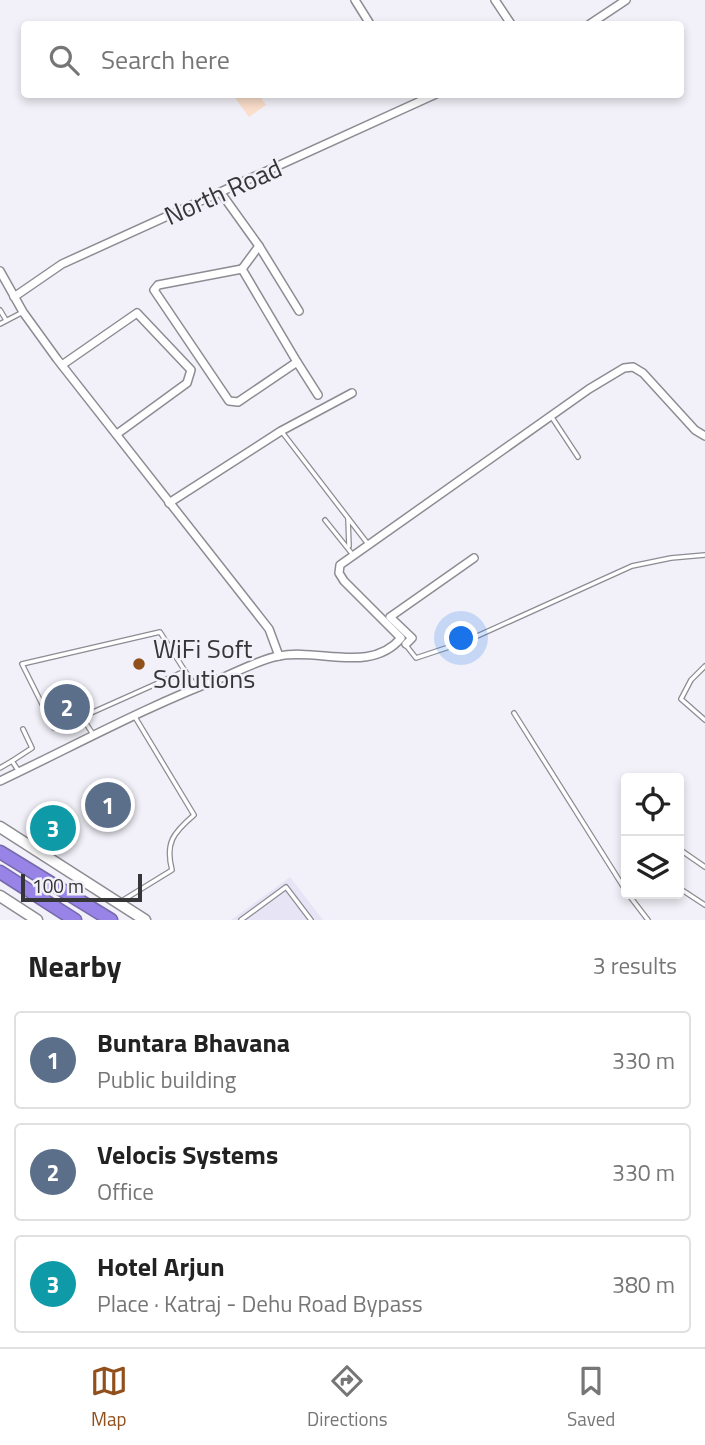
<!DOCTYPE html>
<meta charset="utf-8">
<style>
body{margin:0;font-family:"Titillium Web",sans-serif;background:#f2f2f2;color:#222}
.controls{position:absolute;right:21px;bottom:21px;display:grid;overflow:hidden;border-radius:7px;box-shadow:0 4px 10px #0003}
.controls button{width:63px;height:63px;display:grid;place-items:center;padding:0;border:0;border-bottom:2px solid #e0e0e0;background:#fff;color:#222;font:35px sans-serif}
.scale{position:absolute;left:21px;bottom:18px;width:121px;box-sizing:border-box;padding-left:7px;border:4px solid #363639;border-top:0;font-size:19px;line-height:24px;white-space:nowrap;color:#363639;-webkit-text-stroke:5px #f2f1f9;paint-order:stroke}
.you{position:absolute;left:462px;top:639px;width:24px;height:24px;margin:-18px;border:5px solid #fff;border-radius:50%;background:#1a73e8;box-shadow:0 0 0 10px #1a73e833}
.badge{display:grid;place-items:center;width:46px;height:46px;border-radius:50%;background:#914f1c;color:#fff;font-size:23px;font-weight:700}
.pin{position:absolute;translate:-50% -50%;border:4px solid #fff;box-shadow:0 2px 7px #0006}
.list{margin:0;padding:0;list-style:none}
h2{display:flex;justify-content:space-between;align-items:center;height:91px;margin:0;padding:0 28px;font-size:30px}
h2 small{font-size:23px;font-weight:400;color:#767676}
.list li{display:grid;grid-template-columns:46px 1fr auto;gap:21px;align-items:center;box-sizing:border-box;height:98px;margin:0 14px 14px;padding:0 14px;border:2px solid #e0e0e0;border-radius:7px}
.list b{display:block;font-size:26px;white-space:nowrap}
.list p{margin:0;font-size:23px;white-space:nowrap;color:#767676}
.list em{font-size:23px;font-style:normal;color:#767676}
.icon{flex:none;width:38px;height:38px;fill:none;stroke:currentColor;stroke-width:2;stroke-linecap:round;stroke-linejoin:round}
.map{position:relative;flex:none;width:705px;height:920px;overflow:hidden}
.search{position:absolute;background:#fff;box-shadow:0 4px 10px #0003;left:21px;right:21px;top:21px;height:77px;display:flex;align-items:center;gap:18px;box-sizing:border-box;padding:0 24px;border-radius:7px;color:#767676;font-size:26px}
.sheet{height:427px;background:#fff}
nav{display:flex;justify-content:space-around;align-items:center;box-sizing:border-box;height:98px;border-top:2px solid #e0e0e0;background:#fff;font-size:19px;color:#767676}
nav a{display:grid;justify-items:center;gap:4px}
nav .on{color:#914f1c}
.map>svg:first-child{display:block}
.built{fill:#e7e5f5}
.green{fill:#faddca}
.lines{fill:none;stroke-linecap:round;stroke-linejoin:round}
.lane-casing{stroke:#8c8c93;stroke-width:6}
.street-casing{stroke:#8c8c93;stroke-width:10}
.secondary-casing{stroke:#8c8c93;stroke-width:13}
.highway-casing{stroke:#7669aa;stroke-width:15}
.lane{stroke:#fff;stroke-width:3.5}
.street{stroke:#fff;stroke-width:7}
.secondary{stroke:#fff;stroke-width:10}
.highway{stroke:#9884e7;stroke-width:12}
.poi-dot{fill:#914f1c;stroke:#f2f1f9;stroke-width:2.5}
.labels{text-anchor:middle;stroke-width:5;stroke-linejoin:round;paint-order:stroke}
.street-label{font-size:26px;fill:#363639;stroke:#f2f1f9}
.poi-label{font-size:26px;fill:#363639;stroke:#f2f1f9;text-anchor:start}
</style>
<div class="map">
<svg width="705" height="920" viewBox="0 0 705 920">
<rect width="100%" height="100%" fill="#f2f1f9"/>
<path class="built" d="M290,877L323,920H231Z"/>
<path class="green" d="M233,95H259L266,105L249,117Z"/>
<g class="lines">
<g class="lane-casing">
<g id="lane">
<path d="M0,310L6,320"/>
<path d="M0,324L23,312"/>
<path d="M551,416L578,457"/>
<path d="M282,432L368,544"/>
<path d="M348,519L349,546"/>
<path d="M325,520L353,555"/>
<path d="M405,644L416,658L464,642L632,566L671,558L705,555"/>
<path d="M705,666L691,680L681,699L705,720"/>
<path d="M79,711L82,717L54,728L22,664L160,632L185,671"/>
<path d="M514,713L626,891"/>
<path d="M94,736L82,717L185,671L196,687"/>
<path d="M0,768L12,761"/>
<path d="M18,770L12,761L32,748L23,729"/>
<path d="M679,849L705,867"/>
<path d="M679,888L705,905"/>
<path d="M628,894L648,920"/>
<path d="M120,902L172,870C165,843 173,833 194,815L135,717"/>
<path d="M241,920L286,887L311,920"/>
</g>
</g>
<g class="street-casing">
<g id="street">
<path d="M355,0L370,24"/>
<path d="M495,0L511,24"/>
<path d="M590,24L626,0"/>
<path d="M221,193L259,246L242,269L297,362"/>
<path d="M259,246L299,311"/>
<path d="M242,269L158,285L154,290L229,401L238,402L297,362L318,395"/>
<path d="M0,271L23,312L57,359L269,629L279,656"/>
<path d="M14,297L62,264L436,94"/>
<path d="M62,365L137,313L191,370L187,383L117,434"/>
<path d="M169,503L281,431L352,393"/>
<path d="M406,644L412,638L390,617L474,558"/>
<path d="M0,781C74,746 147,706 224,677C241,670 261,659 279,656C319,648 371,674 401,638L344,581L339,573L340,565L589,389L624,368L633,367L643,373L695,430L705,436"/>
</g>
</g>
<g class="secondary-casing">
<g id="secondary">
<path d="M0,827L145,920"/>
<path d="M0,896L37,920"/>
</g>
</g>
<g class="highway-casing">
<g id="highway">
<path d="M0,852L111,920"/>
<path d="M0,872L75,920"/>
</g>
</g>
<use href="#lane" class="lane"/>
<use href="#street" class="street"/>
<use href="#secondary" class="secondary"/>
<use href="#highway" class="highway"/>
</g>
<circle class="poi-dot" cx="139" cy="664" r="7"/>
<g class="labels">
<g class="street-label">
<text transform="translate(223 192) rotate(-24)" y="9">North Road</text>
</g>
<g class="poi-label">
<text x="153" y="658">WiFi Soft<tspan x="153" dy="30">Solutions</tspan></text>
</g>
</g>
</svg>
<div class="controls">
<button><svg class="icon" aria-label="locate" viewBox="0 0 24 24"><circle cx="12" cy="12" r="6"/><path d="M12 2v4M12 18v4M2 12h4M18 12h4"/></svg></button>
<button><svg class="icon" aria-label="layers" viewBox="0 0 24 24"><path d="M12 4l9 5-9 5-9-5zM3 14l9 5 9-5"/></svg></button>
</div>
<div class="scale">100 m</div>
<div class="you"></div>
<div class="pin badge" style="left:108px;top:805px;background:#5c6f8a">1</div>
<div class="pin badge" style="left:67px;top:707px;background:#5c6f8a">2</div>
<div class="pin badge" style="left:53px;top:828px;background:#0f9aa8">3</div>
<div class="search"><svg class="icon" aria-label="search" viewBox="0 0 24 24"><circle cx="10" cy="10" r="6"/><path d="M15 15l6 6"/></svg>Search here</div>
</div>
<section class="sheet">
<h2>Nearby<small>3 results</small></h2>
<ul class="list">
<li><span class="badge" style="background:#5c6f8a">1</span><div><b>Buntara Bhavana</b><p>Public building</p></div><em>330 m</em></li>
<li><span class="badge" style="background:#5c6f8a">2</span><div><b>Velocis Systems</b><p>Office</p></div><em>330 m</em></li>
<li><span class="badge" style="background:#0f9aa8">3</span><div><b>Hotel Arjun</b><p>Place · Katraj - Dehu Road Bypass</p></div><em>380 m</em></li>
</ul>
</section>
<nav>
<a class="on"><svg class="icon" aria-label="map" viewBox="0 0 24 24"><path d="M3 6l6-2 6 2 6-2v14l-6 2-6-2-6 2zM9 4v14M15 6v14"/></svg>Map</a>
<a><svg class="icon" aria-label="directions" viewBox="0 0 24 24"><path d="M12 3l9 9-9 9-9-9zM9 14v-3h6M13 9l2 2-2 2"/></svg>Directions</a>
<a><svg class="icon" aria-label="saved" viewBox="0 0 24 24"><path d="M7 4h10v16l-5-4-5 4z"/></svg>Saved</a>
</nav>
